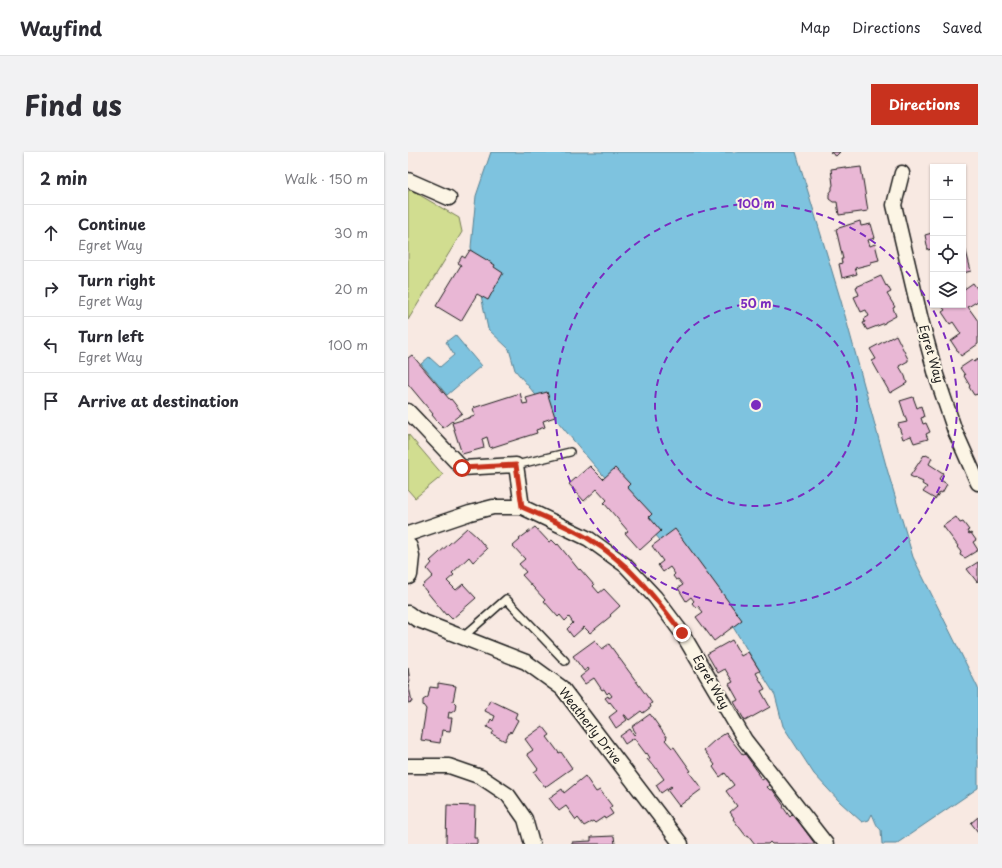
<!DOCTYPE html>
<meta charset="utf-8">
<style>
body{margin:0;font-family:"Playpen Sans",sans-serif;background:#f2f2f3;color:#2b2b33}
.controls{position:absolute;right:12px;top:12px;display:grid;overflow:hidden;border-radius:0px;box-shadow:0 1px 3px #0004}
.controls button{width:36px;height:36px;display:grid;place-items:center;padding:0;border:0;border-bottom:1px solid #e1e1e2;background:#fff;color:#2b2b33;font:20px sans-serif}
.stop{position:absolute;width:12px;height:12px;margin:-9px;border:3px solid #c8321e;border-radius:50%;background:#fff}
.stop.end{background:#c8321e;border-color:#fff;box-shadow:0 1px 4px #0008}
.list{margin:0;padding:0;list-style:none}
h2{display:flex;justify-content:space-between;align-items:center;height:52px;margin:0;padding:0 16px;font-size:17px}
h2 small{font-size:13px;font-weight:400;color:#7c7c81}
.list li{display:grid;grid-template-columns:26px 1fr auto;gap:12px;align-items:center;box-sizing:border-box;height:56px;padding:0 16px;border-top:1px solid #e1e1e2}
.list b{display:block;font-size:15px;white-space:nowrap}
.list p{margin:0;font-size:13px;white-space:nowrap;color:#7c7c81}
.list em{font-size:13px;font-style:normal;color:#7c7c81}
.icon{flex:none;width:22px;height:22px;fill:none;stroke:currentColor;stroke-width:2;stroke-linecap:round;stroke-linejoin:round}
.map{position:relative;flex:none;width:570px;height:692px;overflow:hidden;border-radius:0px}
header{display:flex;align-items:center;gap:24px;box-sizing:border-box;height:56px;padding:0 20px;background:#fff;border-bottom:1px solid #e1e1e2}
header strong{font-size:19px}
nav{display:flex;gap:22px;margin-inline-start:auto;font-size:14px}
.intro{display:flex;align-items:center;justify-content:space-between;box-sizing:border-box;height:96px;padding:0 24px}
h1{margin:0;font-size:28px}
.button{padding:10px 18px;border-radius:0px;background:#c8321e;color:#fff;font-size:14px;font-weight:700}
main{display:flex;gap:24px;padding:0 24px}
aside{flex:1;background:#fff;border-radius:0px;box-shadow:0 1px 3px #0004}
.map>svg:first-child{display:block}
.green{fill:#d1dd90;stroke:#767c56}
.water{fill:#7ec3df;stroke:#578091}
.building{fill:#e9b7d5;stroke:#1c1c1c}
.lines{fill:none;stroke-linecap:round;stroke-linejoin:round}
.service-casing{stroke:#1c1c1c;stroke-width:10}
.minor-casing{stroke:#1c1c1c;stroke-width:17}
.tertiary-casing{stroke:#1c1c1c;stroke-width:21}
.service{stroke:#fcf5e5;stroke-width:7}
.minor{stroke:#fcf5e5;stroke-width:14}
.tertiary{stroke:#fcf5e5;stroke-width:18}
.route{stroke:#c8321e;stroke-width:5}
.ring{fill:none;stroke:#7b2cbf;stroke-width:2;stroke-dasharray:7 5}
.labels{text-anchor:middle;stroke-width:4;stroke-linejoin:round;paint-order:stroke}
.street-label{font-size:12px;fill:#1c1c1c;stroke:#fcf5e5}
.centre{fill:#7b2cbf;stroke:#fcf5e5;stroke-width:2}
.ring-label{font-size:12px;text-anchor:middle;font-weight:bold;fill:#7b2cbf;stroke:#fcf5e5;stroke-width:4;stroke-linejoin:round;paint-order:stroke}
</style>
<header>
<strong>Wayfind</strong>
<nav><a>Map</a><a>Directions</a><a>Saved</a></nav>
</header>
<div class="intro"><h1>Find us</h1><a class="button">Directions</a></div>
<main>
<aside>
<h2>2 min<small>Walk · 150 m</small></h2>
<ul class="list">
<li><svg class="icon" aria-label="ahead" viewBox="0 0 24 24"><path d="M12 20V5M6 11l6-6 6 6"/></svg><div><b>Continue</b><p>Egret Way</p></div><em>30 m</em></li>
<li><svg class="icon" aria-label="right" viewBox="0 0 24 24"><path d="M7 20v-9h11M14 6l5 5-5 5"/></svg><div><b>Turn right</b><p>Egret Way</p></div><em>20 m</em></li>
<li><svg class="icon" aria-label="left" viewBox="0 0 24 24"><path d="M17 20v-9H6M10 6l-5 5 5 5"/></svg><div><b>Turn left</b><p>Egret Way</p></div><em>100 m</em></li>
<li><svg class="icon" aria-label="arrive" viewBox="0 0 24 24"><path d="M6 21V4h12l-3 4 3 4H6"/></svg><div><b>Arrive at destination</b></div></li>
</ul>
</aside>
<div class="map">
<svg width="570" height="692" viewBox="0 0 570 692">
<rect width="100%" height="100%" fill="#f8e9e2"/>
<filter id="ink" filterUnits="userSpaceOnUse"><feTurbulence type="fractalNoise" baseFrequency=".025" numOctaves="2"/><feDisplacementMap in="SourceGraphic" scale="8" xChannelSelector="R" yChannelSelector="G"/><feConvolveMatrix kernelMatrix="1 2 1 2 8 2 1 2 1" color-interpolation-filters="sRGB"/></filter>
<g filter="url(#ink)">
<g class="green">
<path d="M3,38L51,66L54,80L0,168V39Z"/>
<path d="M0,282L35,323L7,346L0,338Z"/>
</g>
<g class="water">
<path d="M83,0H388L433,149L479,317L505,405L570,536V636L488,692H474L473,678C468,674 467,668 464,662L461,668L454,670L432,650L406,622L375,574L367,543L317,462L180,306L107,218L101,197L80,177L63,95L68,44Z"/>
<path d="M47,183L73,214L39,243L13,212L21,205L32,215L46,203L38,190Z"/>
</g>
<g class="building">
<path d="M422,0H432L428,4Z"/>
<path d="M437,15V17L453,15L460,59L431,63L429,50H425L421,47V42L424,38V35L425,33L423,17Z"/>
<path d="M452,69L453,74L463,72L467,86L460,88L462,94L467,92L471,108L463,110V112L447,116L449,122L434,126L431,112L434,111L433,107H435L428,77Z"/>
<path d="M524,81H525V106L523,97L520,98L517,83Z"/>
<path d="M555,87L563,119L555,121V124Z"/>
<path d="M62,98L87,113L86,115L95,121L80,148L69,142L53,169L28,154L53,113L50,111L54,104L57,106Z"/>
<path d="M473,124L478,134L479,133L483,140L479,142L487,155L485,156L488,164L477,170V171L459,178L455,171L457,170L456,167L461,164L458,158L453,160L446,145L451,143L448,135Z"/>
<path d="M565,131L570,138V149L560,155L570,169V192L553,204L543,189L553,182L545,170L542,172L534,160L537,158L533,153H555V138Z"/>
<path d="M488,183L500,207V209L491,214L497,224L499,231L482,241L464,209L468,207L462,197Z"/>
<path d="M4,203L42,248L43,247L54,261L35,276L24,263L25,262L0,232V206Z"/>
<path d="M570,207V242L566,243L561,235L562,234L556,224L557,223L552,216L564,208L566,210Z"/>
<path d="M139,240L147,265L135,269L137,275L128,278L129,281L82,296L79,285L74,287L76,296L54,302L44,271L67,264L65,256L112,241L115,252L120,251L118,246Z"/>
<path d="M505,245L509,256L513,254L516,265L513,266L515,272L518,271L522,280L518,282L520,287L506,291L503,284L495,287L490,272L499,270L492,249Z"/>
<path d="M516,303L517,304L518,303L524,306L521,312L535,321L531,327L539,332L534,341L532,340L527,347L515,340L519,335L514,332L515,330L502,324Z"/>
<path d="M182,314L195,327L207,316L222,332L219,335L244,362L241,365L253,379L232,398L217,381L220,379L196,351L199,348L189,337L176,349L161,332Z"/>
<path d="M548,365L552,371L555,370L561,378L559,379L561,382L563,381L568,388L565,390L570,398L557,406L552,403L553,400L549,395L550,394L535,374Z"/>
<path d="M127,375L141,390L144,388L149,393L150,392L171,418L172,417L186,433L185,434L191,441L196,437L212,454L202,463L203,464L182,481L176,475L165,485L159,477L165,471L161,465L157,469L152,463L150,465L136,449L137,448L114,423L118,420L111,412L117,407L105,394L112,388L111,387Z"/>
<path d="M59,376L69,385L79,397L65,410L61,405L44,421L46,423L39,429L48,438L55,432L68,446L44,467L39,462L38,463L14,434L25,424L19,417L24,411L22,409Z"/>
<path d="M267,377L334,468L306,489L288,465L295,460L290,454L288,456L284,451L286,449L283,445L278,449L270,436L275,433L270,427L268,428L265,424L267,422L262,415L255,420L250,413L255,409L244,394Z"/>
<path d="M570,410V429L569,430L559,417Z"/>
<path d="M187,488L194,497L201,492L244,551L242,552L243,555L235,561L233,559L221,568L217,563H216L219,568L208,576L201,565L209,559L202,550L201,551L197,546L200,544L201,546L204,544L201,540L199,542L196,537L194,538L186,526L177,532L172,525L181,518L180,516L176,519L165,504Z"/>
<path d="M324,488L333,504L340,500L352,519L348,521L357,537L353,539L362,555L337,569L326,550L330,548L321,532L325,530L317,517L310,521L299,502Z"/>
<path d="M0,516L2,529L0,530L4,550L0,551Z"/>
<path d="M30,531L48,534L45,549L48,552L47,558L43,561L41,560L40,566H44L42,579L34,578L32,591L13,588L18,557L15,553V548L20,545L22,535L30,536Z"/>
<path d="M82,548L109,561L107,566L110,568L103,581L102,579L97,589L84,582L86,579L79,575L83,567L85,569L87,564L77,559Z"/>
<path d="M242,562L259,586L257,588L264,596L266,595L283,619L281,620L294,637L271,654L259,638L264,635L263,634L253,641L248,633L256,627L245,612L244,613L239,607L242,606L239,601L238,602L226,586L217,592L212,584L222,577L226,583L228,581L224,575Z"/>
<path d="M135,574L142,583L139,585L151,601L153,600L164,616L137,635L126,620L130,617L119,602L125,598L117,587Z"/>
<path d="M318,581L335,603L337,602L350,620L349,621L354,628L357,626L362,633L359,635L362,638L364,637L376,654L375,655L382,665L385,662L407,692H364L362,690L360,692H347L340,683L338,684L325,667L326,666L322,660L329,654L318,639L326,633L317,621L312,625L305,615L307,613L296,598L307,588Z"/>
<path d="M177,624L188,640L192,638L204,654L201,656L205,662L197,667L196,665L187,671L185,669L176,674L170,666L168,668L158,654L151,659L141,646L154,637L156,641Z"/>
<path d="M39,653L67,654L66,686H69V692H41L38,691Z"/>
<path d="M570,665V680L563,671Z"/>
<path d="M206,684L207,692H164V690L183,689V685Z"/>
</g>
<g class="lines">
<g class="service-casing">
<g id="service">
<path d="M108,313L162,300"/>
<path d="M55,485L98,447L157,509"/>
</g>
</g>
<g class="minor-casing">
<g id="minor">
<path d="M494,21L486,53L513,168L528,223L547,279L570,331"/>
<path d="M0,28L41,46"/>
<path d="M0,259L54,316L108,313L114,355L181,387L217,413L247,445L274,481L337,588L418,692"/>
<path d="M0,382L62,361L85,355H114"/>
<path d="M0,461L8,467L118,510L154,536L273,692"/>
<path d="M0,614H41L73,625L100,643L117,667L124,692"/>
</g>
</g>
<g class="tertiary-casing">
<path id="tertiary" d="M0,395L2,404L0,423"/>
</g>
<use href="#service" class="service"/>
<use href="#minor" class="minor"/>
<use href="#tertiary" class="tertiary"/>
</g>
</g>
<g class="lines" filter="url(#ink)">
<path class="route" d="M54,316L108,313L114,355C136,365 160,374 181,387C220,410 247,445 274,481"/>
</g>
<g class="ring">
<circle cx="348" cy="253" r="101"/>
<circle cx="348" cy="253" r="201"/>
</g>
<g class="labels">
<g class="street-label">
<text transform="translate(523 202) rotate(74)" y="4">Egret Way</text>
<text transform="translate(303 530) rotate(60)" y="4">Egret Way</text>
<text transform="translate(182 574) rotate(52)" y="4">Weatherly Drive</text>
</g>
</g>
<circle cx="348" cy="253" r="6" class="centre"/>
<g class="ring-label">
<text x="348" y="56">100 m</text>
<text x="348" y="156">50 m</text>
</g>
</svg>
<div class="controls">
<button>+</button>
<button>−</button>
<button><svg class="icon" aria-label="locate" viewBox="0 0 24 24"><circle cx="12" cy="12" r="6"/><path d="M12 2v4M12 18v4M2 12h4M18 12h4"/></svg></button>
<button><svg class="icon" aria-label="layers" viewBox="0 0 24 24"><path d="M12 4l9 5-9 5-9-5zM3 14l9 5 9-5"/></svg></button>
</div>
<div class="stop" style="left:54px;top:316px"></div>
<div class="stop end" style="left:274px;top:481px"></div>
</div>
</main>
